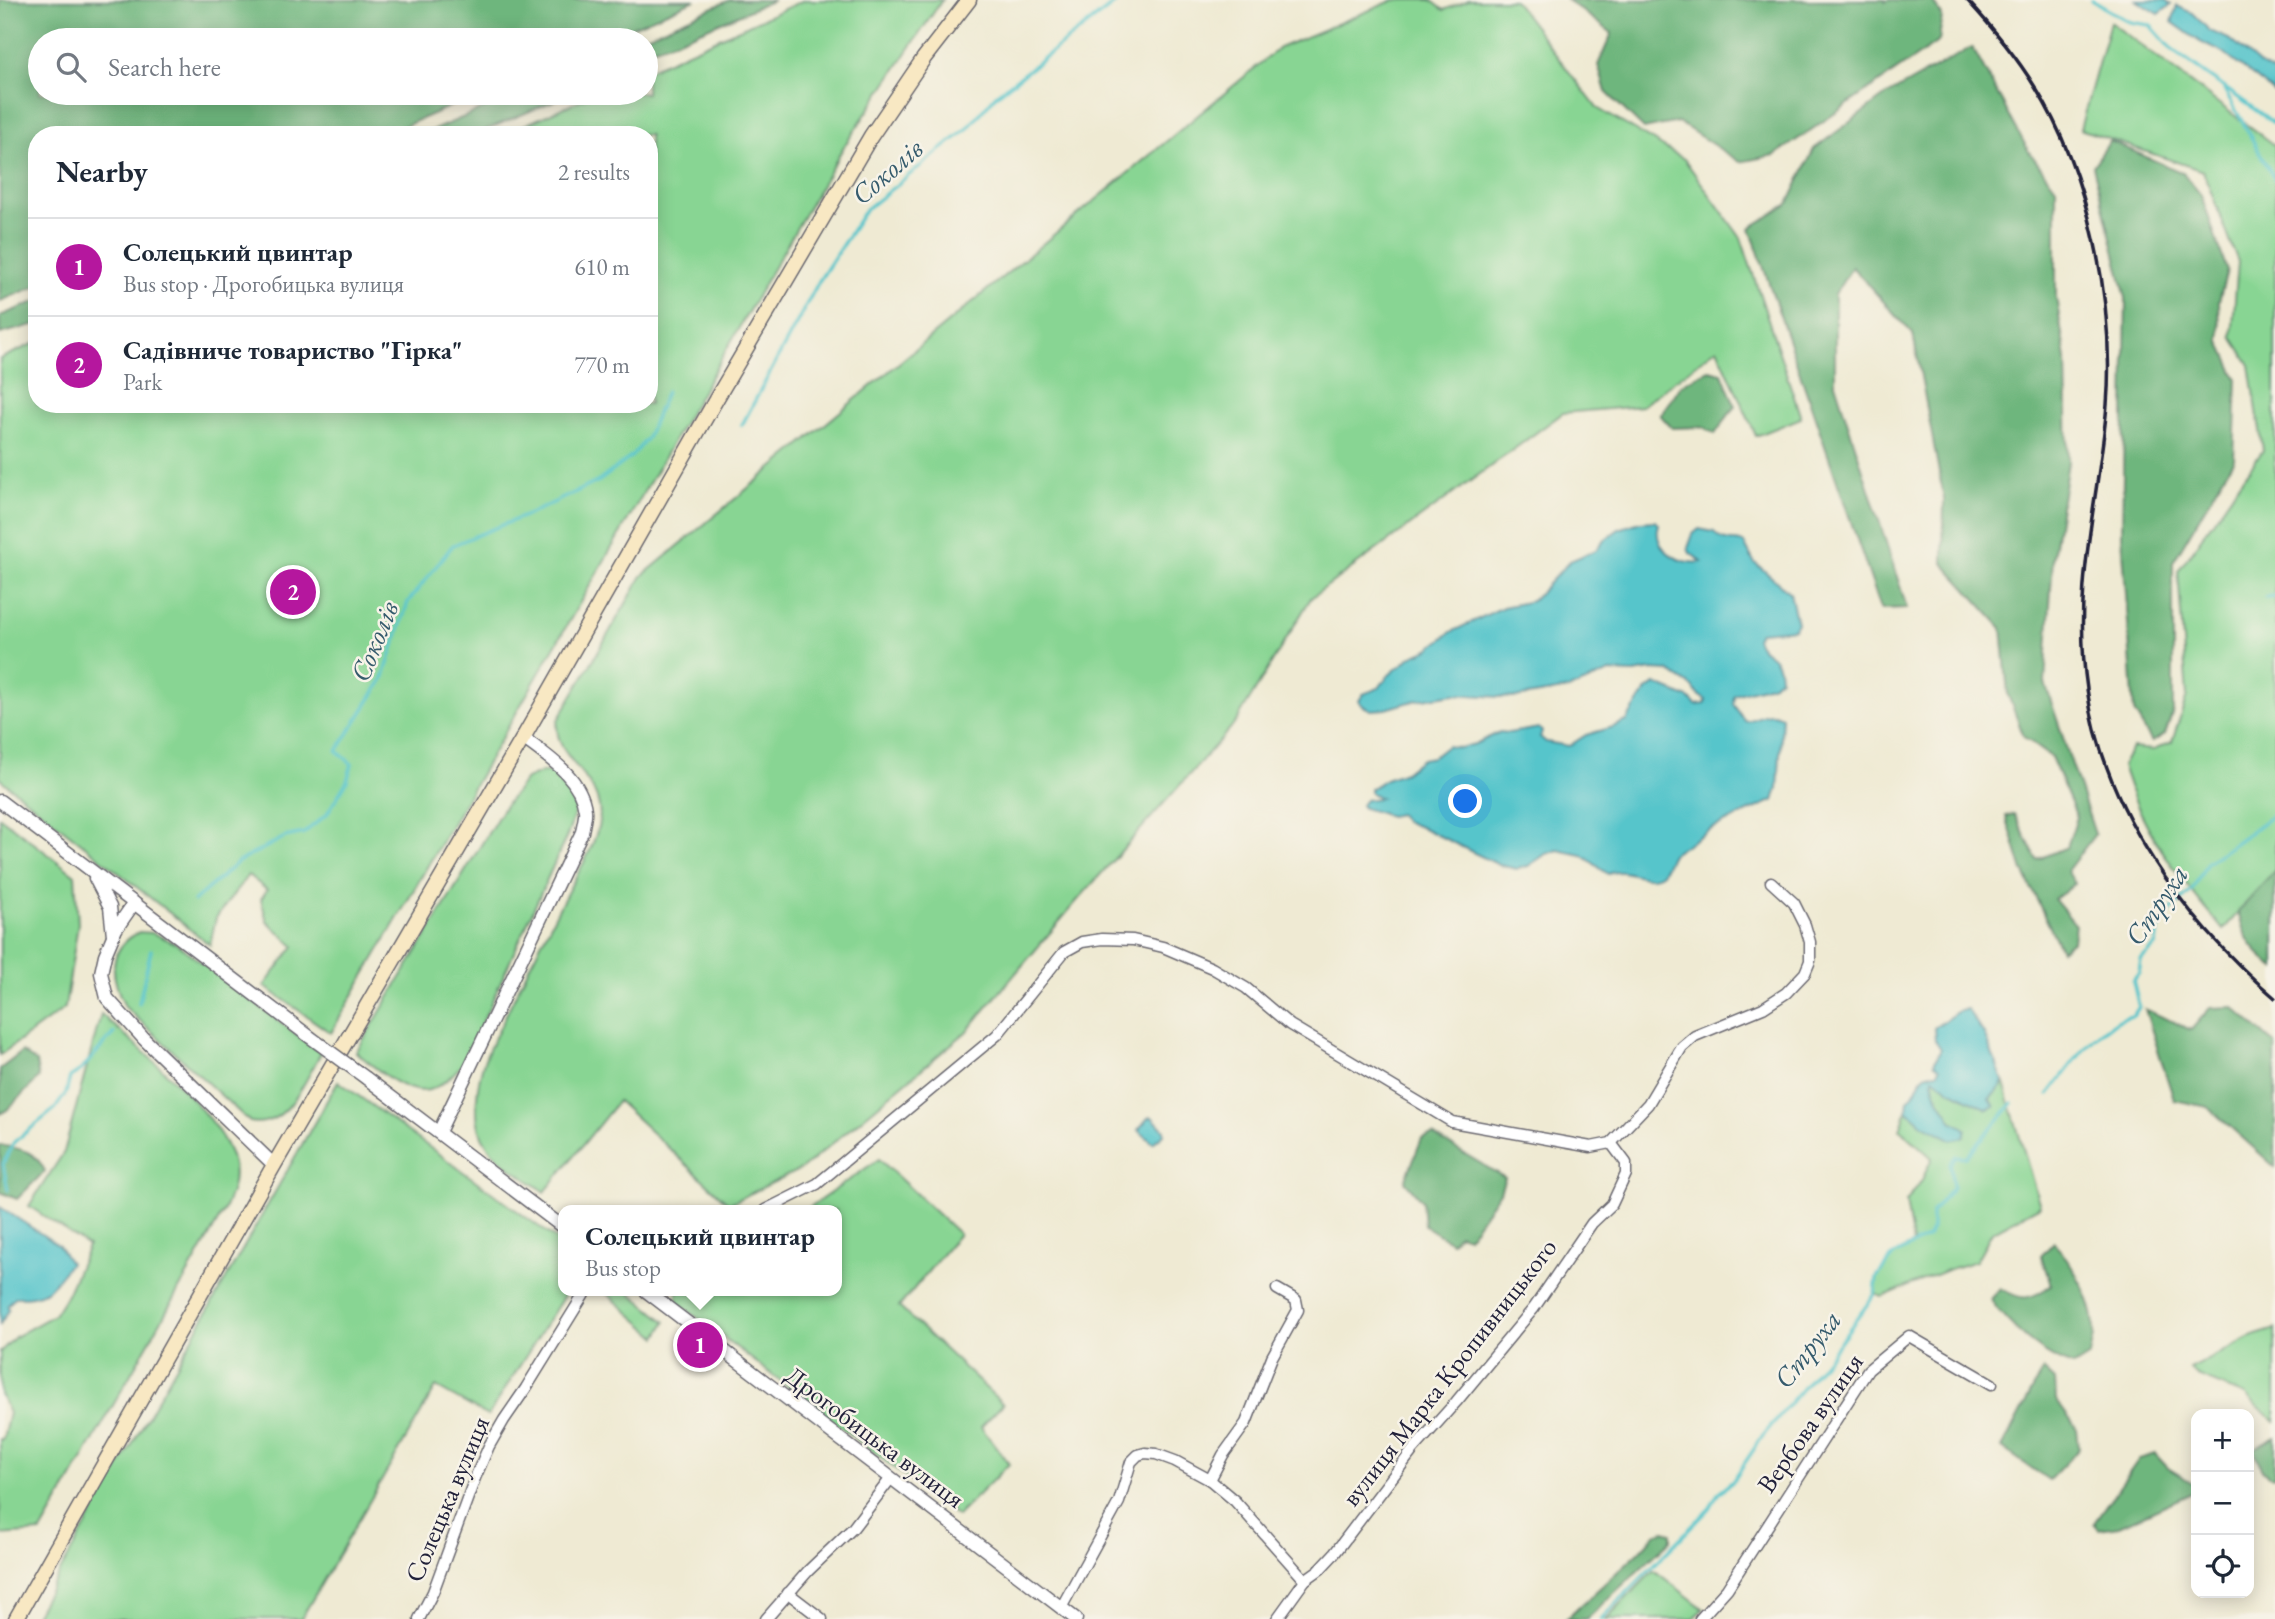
<!DOCTYPE html>
<meta charset="utf-8">
<style>
body{margin:0;font-family:"EB Garamond",serif;background:#f6f6f7;color:#1f2937}
.controls{position:absolute;right:21px;bottom:21px;display:grid;overflow:hidden;border-radius:14px;box-shadow:0 4px 18px #0003}
.controls button{width:63px;height:63px;display:grid;place-items:center;padding:0;border:0;border-bottom:2px solid #e0e1e3;background:#fff;color:#1f2937;font:35px sans-serif}
.you{position:absolute;left:1466px;top:802px;width:24px;height:24px;margin:-18px;border:5px solid #fff;border-radius:50%;background:#1a73e8;box-shadow:0 0 0 10px #1a73e833}
.badge{display:grid;place-items:center;width:46px;height:46px;border-radius:50%;background:#b5179e;color:#fff;font-size:23px;font-weight:700}
.pin{position:absolute;translate:-50% -50%;border:4px solid #fff;box-shadow:0 2px 7px #0006}
.popup{position:absolute;left:558px;top:1205px;width:284px;height:91px;box-sizing:border-box;display:grid;place-content:center;border-radius:14px;background:#fff;filter:drop-shadow(0 2px 5px #0005);font-size:23px;white-space:nowrap;color:#747a83}
.popup b{font-size:26px;color:#1f2937}
.popup::after{content:'';position:absolute;left:50%;top:100%;margin-left:-14px;border:14px solid transparent;border-top-color:#fff}
.list{margin:0;padding:0;list-style:none}
h2{display:flex;justify-content:space-between;align-items:center;height:91px;margin:0;padding:0 28px;font-size:30px}
h2 small{font-size:23px;font-weight:400;color:#747a83}
.list li{display:grid;grid-template-columns:46px 1fr auto;gap:21px;align-items:center;box-sizing:border-box;height:98px;padding:0 28px;border-top:2px solid #e0e1e3}
.list b{display:block;font-size:26px;white-space:nowrap}
.list p{margin:0;font-size:23px;white-space:nowrap;color:#747a83}
.list em{font-size:23px;font-style:normal;color:#747a83}
.icon{flex:none;width:38px;height:38px;fill:none;stroke:currentColor;stroke-width:2;stroke-linecap:round;stroke-linejoin:round}
.map{position:relative;flex:none;width:2275px;height:1619px;overflow:hidden}
.search{position:absolute;background:#fff;box-shadow:0 4px 18px #0003;left:28px;top:28px;width:630px;height:77px;display:flex;align-items:center;gap:18px;box-sizing:border-box;padding:0 24px;border-radius:38px;color:#747a83;font-size:26px}
.panel{position:absolute;background:#fff;box-shadow:0 4px 18px #0003;left:28px;top:126px;width:630px;height:287px;border-radius:28px}
.map>svg:first-child{display:block}
.green{fill:#88d593;stroke:#557c67;stroke-width:2}
.forest{fill:#6eb67d;stroke:#486c5c;stroke-width:2}
.water{fill:#57c5cb;stroke:#3c7483;stroke-width:2}
.lines{fill:none;stroke-linecap:round;stroke-linejoin:round}
.stream{stroke:#57c5cb;stroke-width:3.5}
.minor-casing{stroke:#6a6870;stroke-width:13}
.tertiary-casing{stroke:#6a6870;stroke-width:15}
.secondary-casing{stroke:#6a6870;stroke-width:17}
.minor{stroke:#fff;stroke-width:10}
.tertiary{stroke:#fff;stroke-width:12}
.secondary{stroke:#f8e8c3;stroke-width:14}
.rail{stroke:#22223b;stroke-width:3.5}
.tertiary-bridge-casing{stroke:#6a6870;stroke-width:15;stroke-linecap:butt}
.tertiary-bridge{stroke:#fff;stroke-width:12}
.labels{text-anchor:middle;stroke-width:5;stroke-linejoin:round;paint-order:stroke}
.street-label{font-size:26px;fill:#22223b;stroke:#f7f3e8}
.water-label{font-size:28px;font-style:italic;fill:#355b6d;stroke:#f7f3e8}
</style>
<div class="map">
<svg width="2275" height="1619" viewBox="0 0 2275 1619">
<rect width="100%" height="100%" fill="#f7f3e8"/>
<filter id="ink" filterUnits="userSpaceOnUse"><feTurbulence type="fractalNoise" baseFrequency=".0143" numOctaves="2"/><feDisplacementMap in="SourceGraphic" scale="14" xChannelSelector="R" yChannelSelector="G"/><feConvolveMatrix kernelMatrix="1 2 1 2 8 2 1 2 1" color-interpolation-filters="sRGB"/></filter>
<filter id="wash" filterUnits="userSpaceOnUse"><feTurbulence type="fractalNoise" baseFrequency=".00686" numOctaves="4" result="noise"/><feDisplacementMap in="SourceGraphic" scale="28" xChannelSelector="R" yChannelSelector="G"/><feGaussianBlur stdDeviation="1.57" result="paint"/><feColorMatrix in="noise" values="0 0 0 0 0 0 0 0 0 0 0 0 0 0 0 0 0 1.4 0 .05"/><feComposite in="paint" operator="in"/></filter>
<g filter="url(#wash)">
<rect width="100%" height="100%" fill="#efead3"/>
<g class="green">
<path d="M804,0H942L843,148L331,1033L264,986L294,946L267,921L261,899L267,890L248,875L216,918L210,945L0,779V359L37,342V404H649V135H502L596,93H646V71Z"/>
<path d="M1394,0H1431L1444,10L1469,0H1514L1597,108L1684,159L1741,238L1801,418L1756,436L1717,348L1642,406L1563,413L1311,598L1236,722L1076,902L966,1032L803,1168L729,1204L618,1101L545,1192C526,1178 501,1165 487,1145C472,1125 476,1091 482,1068C486,1051 497,1035 504,1019C524,976 546,933 568,891C580,869 594,848 599,823C607,777 550,760 558,720L642,576L1279,48Z"/>
<path d="M2110,22L2275,146V871L2223,930C2179,876 2143,834 2122,766L2132,748L2154,750L2172,742L2187,696L2178,571L2263,450L2250,365L2232,337L2238,262L2203,171L2080,129Z"/>
<path d="M542,772H553L566,785L576,808L569,831L464,1063C454,1073 443,1086 429,1090C405,1096 373,1066 356,1052L504,807L526,779Z"/>
<path d="M0,817L75,875L78,924L65,1008L0,1055Z"/>
<path d="M139,932L153,933L177,944L321,1053C305,1080 288,1129 250,1122L125,1007C111,978 105,950 139,932Z"/>
<path d="M101,1014C136,1046 227,1119 233,1165C236,1183 230,1196 223,1212L41,1532L0,1535V1439H3L9,1413L0,1394V1352L16,1336L54,1315L68,1293L88,1246L29,1206L64,1152Z"/>
<path d="M1933,1077L1950,1090L1987,1109L1995,1106L1989,1099L2001,1087L2003,1080L2040,1206L1992,1232L1976,1261L1947,1270L1882,1297L1875,1294L1877,1277L1893,1256L1913,1244L1906,1202L1922,1180L1932,1158L1900,1129L1907,1110L1921,1123L1937,1130L1952,1121L1933,1089Z"/>
<path d="M338,1081L563,1244L564,1291H567L488,1416L436,1387L301,1619H33Z"/>
<path d="M879,1159L959,1234L899,1307L1003,1404L981,1427L1009,1464L957,1516L677,1302V1291H836V1210H806Z"/>
<path d="M604,1291H628L666,1322L657,1337Z"/>
<path d="M2275,1329V1421L2245,1395L2197,1376L2190,1369L2253,1336Z"/>
<path d="M1654,1570L1704,1609L1693,1619H1606Z"/>
</g>
<g class="forest">
<path d="M0,0H695L602,40H40V93H481L384,135H37V286L0,301Z"/>
<path d="M730,0H774L676,41L651,49L646,36Z"/>
<path d="M1567,0H1885V2L1889,0H1932L1942,16L1939,41L1775,155L1740,162L1678,122L1644,129L1606,92L1598,65L1612,33Z"/>
<path d="M1972,47L2028,150L2056,188V297L2066,359L2068,462L2053,557L2045,683L2095,834L2067,871L2075,883L2054,899L2075,924L2073,941L2061,950L2023,871L2006,816L2014,814L2037,860L2067,847L2077,817L2051,757L2024,737L2008,695L2002,628L1943,563L1944,499L1913,334L1852,267L1835,294V383L1907,608L1881,609L1750,228L1788,204L1814,149L1882,98Z"/>
<path d="M520,93H572L474,135H422Z"/>
<path d="M2110,141L2183,173L2201,195L2227,270L2219,301L2220,342L2237,379L2234,459L2173,562V711L2165,734L2152,742L2134,712L2122,535L2126,298L2093,166Z"/>
<path d="M37,301V324L0,334V316Z"/>
<path d="M1709,370L1722,373L1735,406L1715,434L1703,427L1672,428L1660,415L1682,384Z"/>
<path d="M2275,871V969C2253,949 2245,941 2238,912Z"/>
<path d="M2233,1007L2275,1044V1167L2208,1107L2174,1100L2145,1009L2191,1030L2210,1008Z"/>
<path d="M22,1052L36,1062L39,1078L7,1110L0,1114V1069Z"/>
<path d="M1433,1135L1505,1178L1500,1192L1468,1237L1458,1234L1451,1242L1424,1225L1422,1201L1405,1181L1422,1138Z"/>
<path d="M0,1145C21,1149 35,1150 45,1171L17,1199L0,1192Z"/>
<path d="M2054,1242C2073,1266 2095,1301 2094,1333C2094,1341 2091,1349 2090,1356L2074,1366C2043,1358 2008,1325 1990,1299L2000,1288C2022,1301 2030,1301 2051,1285L2041,1256Z"/>
<path d="M2043,1369L2055,1380L2056,1400L2077,1429L2079,1449L2049,1480L2002,1448Z"/>
<path d="M2275,1437V1476L2272,1477L2261,1469L2254,1449Z"/>
<path d="M2155,1454L2168,1468L2196,1485V1491L2119,1526L2099,1529L2094,1523L2139,1459Z"/>
<path d="M1664,1531L1671,1533V1540L1586,1619H1566L1640,1551L1655,1534Z"/>
</g>
<g class="water">
<path d="M2136,0H2166L2171,5L2159,14Z"/>
<path d="M2177,6L2192,13L2210,31L2231,40L2259,64L2275,73V93L2222,52L2200,42L2172,22Z"/>
<path d="M1655,521L1659,524C1651,549 1681,566 1702,562L1690,553L1688,548L1693,534L1699,529L1714,532C1722,544 1733,539 1744,543L1754,562L1790,593L1797,623L1794,629L1760,632L1756,638C1762,658 1779,649 1780,678L1774,684L1734,695L1733,704L1745,721C1758,719 1770,709 1782,717L1778,789L1774,800L1709,830L1672,854L1662,873C1646,885 1627,866 1608,874L1582,855L1558,850L1546,854L1528,866L1517,869L1499,865L1425,829L1404,821L1399,814L1390,816L1363,808L1361,805L1365,800L1380,798L1370,792V789L1386,779L1405,772L1422,759L1433,757L1447,746L1460,748L1475,744L1500,732L1509,733L1539,728L1542,732L1540,737L1546,742L1569,746L1586,735L1613,727L1626,721L1646,691L1655,684L1689,698L1696,705L1705,704L1706,700L1698,695L1693,687L1668,671L1652,670L1634,673L1610,672L1569,689L1515,698L1454,694L1417,700L1386,709L1371,710L1363,706L1359,701L1363,694L1379,688L1388,676L1412,656L1429,649L1451,632L1503,607L1532,601L1570,561L1596,550L1603,541L1619,529L1640,522Z"/>
<path d="M1967,1009L1984,1034L2003,1080L2001,1087L1989,1099L1995,1106L1987,1109L1950,1090L1933,1077C1931,1095 1946,1106 1952,1121L1966,1129L1964,1137L1952,1140L1921,1123L1907,1110L1908,1100C1922,1088 1915,1073 1938,1072L1940,1068L1934,1063L1941,1049L1935,1040L1934,1028L1957,1012Z"/>
<path d="M1152,1117L1164,1130V1134L1153,1143L1138,1130L1148,1118Z"/>
<path d="M0,1207L58,1245L70,1263C50,1288 49,1298 15,1297L8,1305L9,1310L0,1324Z"/>
</g>
<g class="lines">
<g class="stream">
<path d="M2091,0L2130,22L2150,25L2172,50L2275,124"/>
<path d="M2224,89L2275,180"/>
<path d="M742,425L819,281L865,210L967,129L996,95L1119,0"/>
<path d="M2265,598L2275,597"/>
<path d="M194,901L238,862L285,837L304,833L327,814L347,781L352,764L337,751L383,679L408,602L453,545L532,513L599,481L632,456L647,438L666,392"/>
<path d="M139,1003L151,950"/>
<path d="M2049,1094C2069,1069 2100,1020 2133,1016L2139,1007L2133,981L2139,973L2141,960L2156,945L2157,933L2166,915L2192,890L2207,863L2275,814"/>
<path d="M8,1190L3,1164L14,1142L55,1109L66,1093L70,1077L81,1070L114,1033"/>
<path d="M1601,1619L1710,1508L1719,1492L1732,1482L1762,1437L1833,1351L1875,1294L1877,1277L1893,1256L1928,1237L1932,1228V1212L1953,1187L1950,1164L1956,1156L1966,1157L2013,1103"/>
</g>
</g>
</g>
<g filter="url(#ink)">
<g class="lines">
<g class="minor-casing">
<g id="minor">
<path d="M765,1210L817,1184L997,1035L1064,952L1082,942L1102,939L1133,940L1163,947L1212,968L1246,988L1290,1025L1452,1122L1591,1147L1611,1143L1648,1104L1682,1047L1695,1036L1763,1008L1786,993L1805,973L1810,961V942L1805,925L1794,903L1771,882"/>
<path d="M1210,1480L1223,1455L1246,1423L1272,1357L1298,1310L1296,1300L1277,1289"/>
<path d="M788,1593L822,1619"/>
<path d="M1061,1608L1119,1502L1131,1462L1138,1455L1145,1453L1156,1454L1175,1461L1210,1480L1235,1501L1305,1580"/>
<path d="M419,1619L433,1592L475,1478L489,1446L504,1420L526,1388L586,1291"/>
<path d="M766,1619L808,1571L853,1528L891,1478"/>
<path d="M1277,1619L1305,1580L1319,1570L1334,1554L1413,1450L1456,1402L1534,1308L1592,1223L1612,1204L1626,1174V1163L1611,1143"/>
<path d="M1700,1619L1727,1589L1868,1370L1909,1336L1992,1384"/>
</g>
</g>
<g class="tertiary-casing">
<g id="tertiary">
<path d="M0,801L310,1037"/>
<path d="M95,878L110,907L113,935"/>
<path d="M134,903L116,929L105,955L101,973L107,998L144,1039L274,1165"/>
<path d="M366,1078L564,1228"/>
<path d="M439,1132L582,832C583,825 586,816 585,810C581,777 548,757 523,738"/>
<path d="M646,1291L1076,1619"/>
</g>
</g>
<g class="secondary-casing">
<path id="secondary" d="M16,1619L274,1165L523,738L718,396L871,136L924,58L969,0"/>
</g>
<use href="#minor" class="minor"/>
<use href="#tertiary" class="tertiary"/>
<use href="#secondary" class="secondary"/>
<path class="rail" d="M1967,0C1992,27 2016,56 2035,87C2089,173 2115,304 2107,405C2098,504 2072,587 2087,689C2104,810 2184,920 2275,998"/>
<g class="tertiary-bridge-casing">
<path id="tertiary-bridge" d="M310,1037L366,1078"/>
</g>
<use href="#tertiary-bridge" class="tertiary-bridge"/>
</g>
</g>
<g class="labels">
<g class="street-label">
<text transform="translate(1449 1372) rotate(-52)" y="9">вулиця Марка Кропивницького</text>
<text transform="translate(1810 1423) rotate(-55)" y="9">Вербова вулиця</text>
<text transform="translate(875 1437) rotate(37)" y="9">Дрогобицька вулиця</text>
<text transform="translate(447 1499) rotate(-67)" y="9">Солецька вулиця</text>
</g>
<g class="water-label">
<text transform="translate(887 171) rotate(-41)" y="10">Соколів</text>
<text transform="translate(374 641) rotate(-68)" y="10">Соколів</text>
<text transform="translate(2156 905) rotate(-56)" y="10">Струха</text>
<text transform="translate(1807 1349) rotate(-52)" y="10">Струха</text>
</g>
</g>
</svg>
<div class="controls">
<button>+</button>
<button>−</button>
<button><svg class="icon" aria-label="locate" viewBox="0 0 24 24"><circle cx="12" cy="12" r="6"/><path d="M12 2v4M12 18v4M2 12h4M18 12h4"/></svg></button>
</div>
<div class="you"></div>
<div class="pin badge" style="left:700px;top:1345px">1</div>
<div class="popup"><b>Солецький цвинтар</b>Bus stop</div>
<div class="pin badge" style="left:293px;top:592px">2</div>
<div class="search"><svg class="icon" aria-label="search" viewBox="0 0 24 24"><circle cx="10" cy="10" r="6"/><path d="M15 15l6 6"/></svg>Search here</div>
<section class="panel">
<h2>Nearby<small>2 results</small></h2>
<ul class="list">
<li><span class="badge">1</span><div><b>Солецький цвинтар</b><p>Bus stop · Дрогобицька вулиця</p></div><em>610 m</em></li>
<li><span class="badge">2</span><div><b>Садівниче товариство &quot;Гірка&quot;</b><p>Park</p></div><em>770 m</em></li>
</ul>
</section>
</div>
